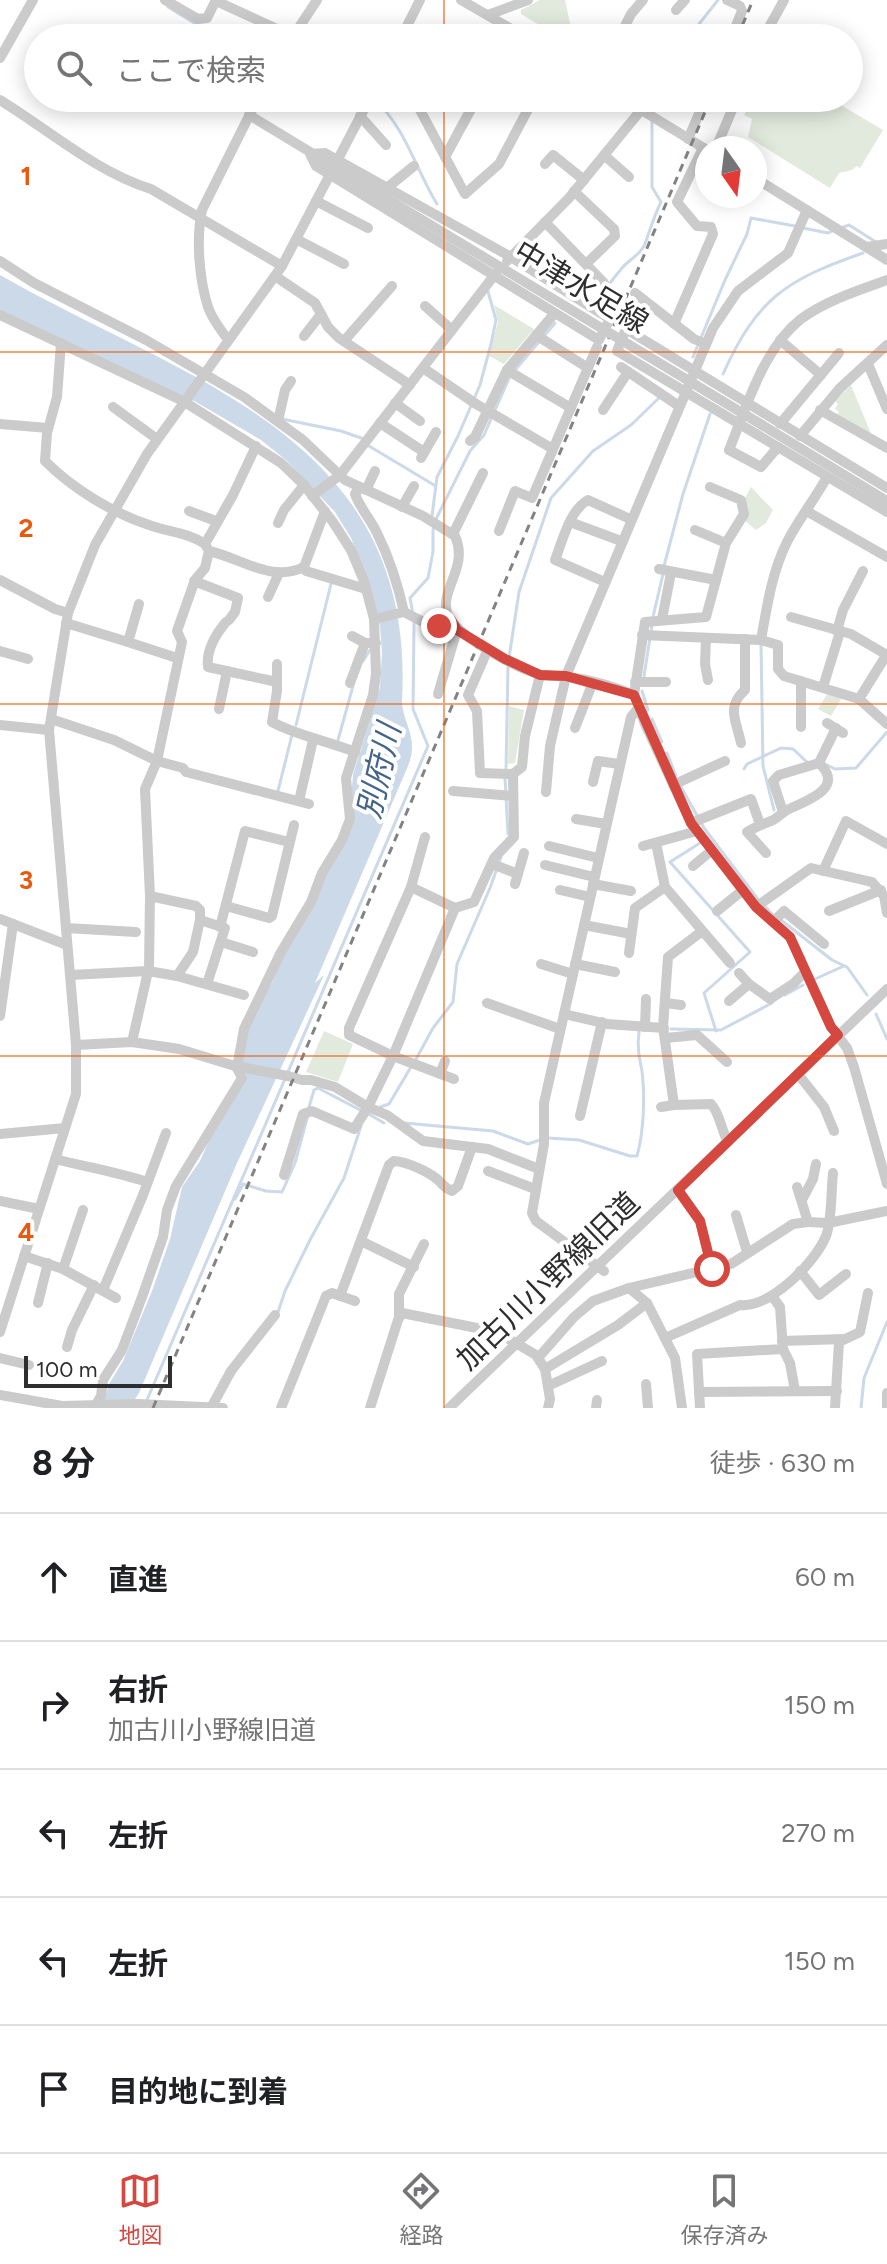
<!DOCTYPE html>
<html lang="ja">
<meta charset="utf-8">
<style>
body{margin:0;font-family:Figtree,"Noto Sans JP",sans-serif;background:#f6f6f6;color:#202124}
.compass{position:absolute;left:695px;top:136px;width:72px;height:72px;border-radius:50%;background:#fff;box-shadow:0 4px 20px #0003;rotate:166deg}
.scale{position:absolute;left:24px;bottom:20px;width:148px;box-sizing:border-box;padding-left:8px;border:4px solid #2e2e2e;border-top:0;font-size:22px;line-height:28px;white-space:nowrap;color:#2e2e2e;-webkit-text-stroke:6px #fff;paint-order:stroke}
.stop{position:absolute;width:24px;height:24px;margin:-18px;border:6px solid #d44840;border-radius:50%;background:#fff}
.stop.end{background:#d44840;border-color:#fff;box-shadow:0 2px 8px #0008}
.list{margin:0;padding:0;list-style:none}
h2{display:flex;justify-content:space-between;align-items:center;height:104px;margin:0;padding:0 32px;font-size:34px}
h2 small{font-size:26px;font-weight:400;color:#757577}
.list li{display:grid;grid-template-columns:52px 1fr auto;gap:24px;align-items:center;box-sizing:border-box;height:128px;padding:0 32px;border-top:2px solid #e0e0e0}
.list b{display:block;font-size:30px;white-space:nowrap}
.list p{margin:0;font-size:26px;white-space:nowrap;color:#757577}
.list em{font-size:26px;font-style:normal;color:#757577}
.icon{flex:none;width:44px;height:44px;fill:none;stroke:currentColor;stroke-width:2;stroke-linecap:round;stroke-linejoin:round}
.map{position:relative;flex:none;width:887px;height:1408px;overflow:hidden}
.search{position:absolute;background:#fff;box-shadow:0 4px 20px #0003;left:24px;right:24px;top:24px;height:88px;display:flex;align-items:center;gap:20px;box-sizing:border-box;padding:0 28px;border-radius:44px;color:#757577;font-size:30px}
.sheet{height:744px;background:#fff}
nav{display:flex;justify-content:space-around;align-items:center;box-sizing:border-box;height:112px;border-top:2px solid #e0e0e0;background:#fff;font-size:22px;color:#757577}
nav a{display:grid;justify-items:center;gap:4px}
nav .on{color:#d44840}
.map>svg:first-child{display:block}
.green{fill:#e2eadd}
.water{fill:#cbd9e8}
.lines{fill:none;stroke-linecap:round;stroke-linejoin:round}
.stream{stroke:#cbd9e8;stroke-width:3}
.minor{stroke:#cbcbcb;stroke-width:10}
.rail{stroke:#838383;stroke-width:3;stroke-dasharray:8 6;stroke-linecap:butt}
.minor-bridge{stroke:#cbcbcb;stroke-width:10}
.route{stroke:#d44840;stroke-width:10}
.grid{fill:none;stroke:#e8590c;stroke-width:2;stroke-opacity:0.55}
.labels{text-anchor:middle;stroke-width:8;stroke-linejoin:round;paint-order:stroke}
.street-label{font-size:30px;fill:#2e2e2e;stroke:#fff}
.water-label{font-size:32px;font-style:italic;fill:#446588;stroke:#fff}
.grid-label{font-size:26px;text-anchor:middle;font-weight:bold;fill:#e8590c;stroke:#fff;stroke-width:8;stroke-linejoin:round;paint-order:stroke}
</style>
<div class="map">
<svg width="887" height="1408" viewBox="0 0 887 1408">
<rect width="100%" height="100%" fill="#fff"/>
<g class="green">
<path d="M540,0H565L573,38H561L521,14V10Z"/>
<path d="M753,98H829L883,130L860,168L857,166L852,170L839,173L830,188L748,137L752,119L744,115Z"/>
<path d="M494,305L534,329L504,364L489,356L498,322Z"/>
<path d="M851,385L872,436L837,415L839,412L835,409L838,404L835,401Z"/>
<path d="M751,487L773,510L766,523L756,530L745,521L749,514L744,500Z"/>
<path d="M829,691L843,696L831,716L818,709Z"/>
<path d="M509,706L524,710L515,763L508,764Z"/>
<path d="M324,1031L353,1044L338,1082L306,1072Z"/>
</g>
<path class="water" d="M0,275C187,382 417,436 402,701C402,717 413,732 412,749C412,754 410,761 408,766L315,983L324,975L237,1163L139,1393L129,1408H102L109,1384L123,1361L152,1291L170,1239L182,1187L200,1161L236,1079L248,1025L273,981L283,953L348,834L353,775L380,687L382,653L380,626L368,579L351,538L335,512L286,460L261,440L196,402L0,313Z"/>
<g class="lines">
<g class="stream">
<path d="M168,7L196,24L237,38"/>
<path d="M688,38L718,0"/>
<path d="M652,98V113"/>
<path d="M374,99C406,128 415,168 437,204"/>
<path d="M803,228L828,233L834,230"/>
<path d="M841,228L849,225L876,242"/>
<path d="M598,297C607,288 614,277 623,267C630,259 640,255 645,244C650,230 654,216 661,202L652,187V121"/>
<path d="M693,357L725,280L747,234L751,218L795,226"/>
<path d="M515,370L555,323"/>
<path d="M723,374C757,299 785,280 863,253"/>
<path d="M282,419L341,431L364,439"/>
<path d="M369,446L434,485"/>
<path d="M432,516L437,477L458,436L480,385L491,344L496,320L487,288"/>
<path d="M664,566L683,494L710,414"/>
<path d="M413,614L410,598L428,578L433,552V530L437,517L470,451L484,435L510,376"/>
<path d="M653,617L663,574"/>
<path d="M761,644L763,766L774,810"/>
<path d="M509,658L519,592L551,498L593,451L631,425L661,396"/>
<path d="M363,661L370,650"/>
<path d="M644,676L652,625"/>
<path d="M642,691L648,710"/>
<path d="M652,719L662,742"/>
<path d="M296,725L331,584"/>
<path d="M338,740L353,686"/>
<path d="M667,753L676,776"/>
<path d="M827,765L835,769L856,768L887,732"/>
<path d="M744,769L747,764L781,748L793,749L807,762"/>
<path d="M506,770L508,666"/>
<path d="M505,778L508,834"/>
<path d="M681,787L704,828L757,898L774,916"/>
<path d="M278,791L292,735"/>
<path d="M700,843L670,862L750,952L704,993L716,1031"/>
<path d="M781,920L832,960L847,967L867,995"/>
<path d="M815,979L844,966"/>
<path d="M785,995L803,985"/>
<path d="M876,1014L887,1039"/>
<path d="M671,1029L721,1030L772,1003"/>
<path d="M415,1061L433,1028L453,1002L457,964L490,888L501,857"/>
<path d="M309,1107L314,1090L318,1088L362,1111"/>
<path d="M380,1107L389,1104L411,1067"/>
<path d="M367,1113L384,1123"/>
<path d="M404,1123L493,1131L528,1144L540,1140"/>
<path d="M548,1138L579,1140L630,1156H637C644,1131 645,1096 642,1071C639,1057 637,1046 639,1032"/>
<path d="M235,1199L243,1184L266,1191L282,1192L295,1163L308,1115"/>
<path d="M277,1315L285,1291L311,1238L344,1178L361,1126"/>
<path d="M147,1400L428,746L413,709L414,622"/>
<path d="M861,1408L864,1378L887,1322"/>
</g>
<g class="minor">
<path d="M165,0L198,19L207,18L216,0"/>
<path d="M461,0L527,38"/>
<path d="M727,0L740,6L742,11L731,38"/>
<path d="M216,1L275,28"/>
<path d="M676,10L685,0"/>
<path d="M488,15L528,0"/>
<path d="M292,38L317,0"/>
<path d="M401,38L420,0"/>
<path d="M619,38L631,14L643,0"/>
<path d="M763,38L784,0"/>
<path d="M0,58L33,0"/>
<path d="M427,98L420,110L465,194L499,164L534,98"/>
<path d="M622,98L707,150"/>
<path d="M0,100C49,130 96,172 151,189L282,266"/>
<path d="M249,115L467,247"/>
<path d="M360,116L386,145"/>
<path d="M688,139L706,98"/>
<path d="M716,148L737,98"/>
<path d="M325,153L511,257L610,319L599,340L316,166L310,154Z"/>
<path d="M604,155L629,177"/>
<path d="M445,157L477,98"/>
<path d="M545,164L553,155L584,180"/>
<path d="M755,178L887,260"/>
<path d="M388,187L414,166"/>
<path d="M574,191L614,229L615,236L586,264"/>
<path d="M316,201L368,228"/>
<path d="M545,222L604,283"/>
<path d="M296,239L344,264"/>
<path d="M867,247L887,244"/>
<path d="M0,261L34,283L146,340L244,397L303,440L345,480L423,516L455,536C469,567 440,589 447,613C455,636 515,667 538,674C548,677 559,675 569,677C591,680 613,686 634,695"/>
<path d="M507,261L569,198L641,110"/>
<path d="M275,276L315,303L328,327L339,338L410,385"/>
<path d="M635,293L694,339L706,344"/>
<path d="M425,306L452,330"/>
<path d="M0,315L183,401L281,463L304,485L333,522L351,550L364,581L374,619L376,674L373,695L346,778L350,819L342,840L322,873L311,902L281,952L244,1029L237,1068L242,1078L176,1186L167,1210L163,1237L142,1297L122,1350L103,1380L101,1396L94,1408"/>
<path d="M674,324L713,234L711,227L697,226L677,202L703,148"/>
<path d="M536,335L588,368"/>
<path d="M304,336L321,314"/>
<path d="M228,340C221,330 212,319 208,307C199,279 196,238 202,210L258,98"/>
<path d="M780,340L821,375"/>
<path d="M344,341L392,286"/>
<path d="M61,343L57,397L47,433L45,461C73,489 114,514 152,526C170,532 189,533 205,544"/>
<path d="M868,364L887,409"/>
<path d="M621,367L679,406"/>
<path d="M423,368L476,404L553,449"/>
<path d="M507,370L571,408"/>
<path d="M395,403L420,421"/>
<path d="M113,407L157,439"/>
<path d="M603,410L628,372"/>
<path d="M820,410L887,448"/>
<path d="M278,421L285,390L291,381"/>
<path d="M380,423L424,452"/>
<path d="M0,424L48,428"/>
<path d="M780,424L839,353"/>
<path d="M762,425L887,501"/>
<path d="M800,436L840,388L887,345"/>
<path d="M470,441L475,437L507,370L554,314"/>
<path d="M778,447L761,467L729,450C747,406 763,349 801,319C825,301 859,290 887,280"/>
<path d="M421,458L436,432"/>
<path d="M360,487L355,494C360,508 371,520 377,533C390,559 398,585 404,612"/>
<path d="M710,487L741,500L744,514L726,543L706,617L645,622L634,695L645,724L691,823L756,907L790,937L831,1027L847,1048L854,1067L887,1184"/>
<path d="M887,488L626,329L617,351L887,512"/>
<path d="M366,490L375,471"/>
<path d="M312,496L340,475L496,273"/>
<path d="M402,507L414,486"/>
<path d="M189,511L216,521"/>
<path d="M808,512L887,557"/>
<path d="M570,522L621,541"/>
<path d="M278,523L284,510L304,485"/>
<path d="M695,530L726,543"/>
<path d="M499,531L515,491L532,498L597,347"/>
<path d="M453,534L483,473"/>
<path d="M209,551C241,558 271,583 304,567L306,571L366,589"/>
<path d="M304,567L325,511"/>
<path d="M659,569L716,580"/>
<path d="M0,580L55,609L68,613"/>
<path d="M194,581L238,598L235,612L229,620"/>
<path d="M605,582L555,560C563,540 569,511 588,500L630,519"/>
<path d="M268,597L279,573"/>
<path d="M139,604L128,642L177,658"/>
<path d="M404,612L433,627L451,620"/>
<path d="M791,617L851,634L887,655"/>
<path d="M374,619L404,612"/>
<path d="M662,619L671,573"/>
<path d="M226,622C216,634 206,651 208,667L277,682"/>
<path d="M66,623L128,642"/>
<path d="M837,631L843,610L863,571"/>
<path d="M642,635L761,640L778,645V669L784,676L859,699L887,724"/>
<path d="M352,636L365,643"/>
<path d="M706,638L705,664L708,680"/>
<path d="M761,640C767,606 772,572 787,542C798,520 815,499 827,477"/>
<path d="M488,649L468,695L477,711L480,773L513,774"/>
<path d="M0,651L28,659"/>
<path d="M277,664V691L272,722C298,736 328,741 355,752"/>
<path d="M801,681V727"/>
<path d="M635,682H666"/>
<path d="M350,683L365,643H376"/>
<path d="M823,687L840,632"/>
<path d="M438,694L457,630"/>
<path d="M859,699L887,654"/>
<path d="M219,709L227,671"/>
<path d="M51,719L114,740L157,761L183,768L186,772L309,804"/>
<path d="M827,723L843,733"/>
<path d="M0,725L49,730"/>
<path d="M575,728L593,682"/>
<path d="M741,743C736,720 726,707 745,690V639"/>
<path d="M593,782L598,761L619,764"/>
<path d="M673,785L725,761"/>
<path d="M453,791L513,796"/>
<path d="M546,792L550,746L566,676L713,328L738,291L788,253L807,210"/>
<path d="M299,801L313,740"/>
<path d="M783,812L773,781L779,775L819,763"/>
<path d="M576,819L606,824"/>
<path d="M691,823L751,799L760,824"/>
<path d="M425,837L411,887L349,1028V1035L393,1056L454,1079"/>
<path d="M656,843L665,887L730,963"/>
<path d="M549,846L598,858"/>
<path d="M643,846L697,831"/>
<path d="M766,853L747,832C755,827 763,824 771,821C777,819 781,813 787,810C805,801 846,789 819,763L836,728"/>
<path d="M492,864L518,874"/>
<path d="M545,865L594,877"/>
<path d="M693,866L712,850"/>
<path d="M823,871L846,821L887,844"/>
<path d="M515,884L524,853"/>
<path d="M593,884L631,891"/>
<path d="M411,887L455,908"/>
<path d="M560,890L590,897"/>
<path d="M150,896L196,906L200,910V920L225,928L207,984"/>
<path d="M226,906L269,918L272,916L294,825"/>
<path d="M756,907L811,868L872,882L884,896L887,913"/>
<path d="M717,911L743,890"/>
<path d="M829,911L881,890"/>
<path d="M0,919L67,945"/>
<path d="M773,922L784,911L824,944"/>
<path d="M584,925L626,933"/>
<path d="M220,927L245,831L289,842"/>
<path d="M66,928L136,932"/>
<path d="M701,932L668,957L663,1027L674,1105L711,1104C720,1113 721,1130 728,1142"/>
<path d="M221,942L253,952"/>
<path d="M629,953L635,908L665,887"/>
<path d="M541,964L573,974"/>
<path d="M575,964L615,972"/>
<path d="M739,973L749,984L770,999L793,984L805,972"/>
<path d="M70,975L148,971L177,976L244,995"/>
<path d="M177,976L193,952L200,920"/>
<path d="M729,1001L749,984"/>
<path d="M487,1003L560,1029"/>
<path d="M666,1003L681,1005"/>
<path d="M564,1014L607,1024L664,1028"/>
<path d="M0,1016L13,924"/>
<path d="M645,1027L646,999"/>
<path d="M665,1038L697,1035L727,1062"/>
<path d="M132,1042L149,967L150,896L145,789L157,761L182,642L177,631L195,580L205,568L209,551L205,544L233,495L256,446"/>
<path d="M76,1045L132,1042L179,1049L235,1066"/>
<path d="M440,1074L445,1061"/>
<path d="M798,1074L824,1107L834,1131"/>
<path d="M288,1076L302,1080H311L335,1087L368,1107L387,1115L423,1141L488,1149L539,1169"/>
<path d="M661,1107L674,1105"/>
<path d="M580,1116L602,1022"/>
<path d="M0,1134L65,1128"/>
<path d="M55,1159C86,1167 117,1172 147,1182"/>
<path d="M488,1171L535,1189"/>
<path d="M284,1175L303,1114L312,1111L354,1129L368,1107L393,1056L455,908L474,902L494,858L514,837L513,774L522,767L525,736L540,675"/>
<path d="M797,1187L808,1222L828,1223L887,1211"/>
<path d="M678,1190L700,1221L712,1269"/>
<path d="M802,1200L813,1179L816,1164"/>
<path d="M0,1201L39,1209"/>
<path d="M736,1215L747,1252"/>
<path d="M361,1241L414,1267"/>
<path d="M24,1256L63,1269L116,1298"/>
<path d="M63,1269L83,1210"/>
<path d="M604,1271L536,1221L532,1213L544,1144V1103L631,717L639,707"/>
<path d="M800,1271L819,1295L846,1274"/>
<path d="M103,1290L143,1195L166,1133"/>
<path d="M340,1296L389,1165L394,1161C407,1162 427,1171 437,1179C443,1184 444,1188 452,1191L458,1186L472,1147"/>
<path d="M38,1303L48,1263"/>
<path d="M647,1303L675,1358L682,1408"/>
<path d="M399,1316V1294L424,1244"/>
<path d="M0,1332L76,1094V1045L49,730L68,613L95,545L147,454L282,266L370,98"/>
<path d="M665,1338L740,1305C770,1308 815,1263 826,1236C832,1221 831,1190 833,1173"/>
<path d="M782,1341L844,1339"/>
<path d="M67,1347L72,1330L94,1285"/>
<path d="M783,1349L790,1363L795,1391"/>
<path d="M0,1358L29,1365"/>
<path d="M538,1358L574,1317L593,1301L629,1288L731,1264L793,1224L808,1222"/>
<path d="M545,1369L618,1325L647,1303L629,1288"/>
<path d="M646,1384L648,1408"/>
<path d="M548,1386L602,1361"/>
<path d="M699,1392L837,1391"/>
<path d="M887,1393V1408"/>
<path d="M0,1395L62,1406L138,1404L223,1408"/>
<path d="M212,1406L231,1371L275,1315"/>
<path d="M281,1408L326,1296L332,1293L355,1301"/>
<path d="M370,1408L398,1320L402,1313L497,1332L536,1355L545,1369L550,1399L548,1408"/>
<path d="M449,1408L887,989"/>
<path d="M596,1408L597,1400"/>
<path d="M700,1408L697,1354L783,1349L780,1307L772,1296"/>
<path d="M835,1408L839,1342L860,1332L868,1293"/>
</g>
<g class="rail">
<path d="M737,38L753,0"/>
<path d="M153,1408L711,98"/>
</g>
<g class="minor-bridge">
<path d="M467,247L762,425"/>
<path d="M235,1066L288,1076"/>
</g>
</g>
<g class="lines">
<path class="route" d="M439,626L451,620L457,630L505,659L540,675L566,676L634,695L691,823L756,907L790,937L831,1027L838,1035L678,1190L700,1221L712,1269"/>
</g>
<path class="grid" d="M444,0V38M444,98V1408M0,352H887M0,704H887M0,1056H887"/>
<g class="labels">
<g class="street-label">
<text transform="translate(581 287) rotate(31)" y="10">中津水足線</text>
<text transform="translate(548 1281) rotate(-44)" y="10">加古川小野線旧道</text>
</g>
<g class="water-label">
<text transform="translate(379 771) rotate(-77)" y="11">別府川</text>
</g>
</g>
<g class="grid-label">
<text x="26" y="185">1</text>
<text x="26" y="537">2</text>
<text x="26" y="889">3</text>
<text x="26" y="1241">4</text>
</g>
</svg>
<svg class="compass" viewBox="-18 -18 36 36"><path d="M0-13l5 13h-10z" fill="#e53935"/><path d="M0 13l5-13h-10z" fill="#757577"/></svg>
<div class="scale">100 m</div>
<div class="stop" style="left:712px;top:1269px"></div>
<div class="stop end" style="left:439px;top:626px"></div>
<div class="search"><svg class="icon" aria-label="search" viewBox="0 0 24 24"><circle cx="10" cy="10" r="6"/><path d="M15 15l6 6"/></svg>ここで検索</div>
</div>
<section class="sheet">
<h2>8 分<small>徒歩 · 630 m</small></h2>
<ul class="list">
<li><svg class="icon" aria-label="ahead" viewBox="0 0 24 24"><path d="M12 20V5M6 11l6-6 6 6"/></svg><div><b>直進</b></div><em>60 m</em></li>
<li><svg class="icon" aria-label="right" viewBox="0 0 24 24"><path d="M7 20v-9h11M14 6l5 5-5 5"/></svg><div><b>右折</b><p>加古川小野線旧道</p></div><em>150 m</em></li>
<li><svg class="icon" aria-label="left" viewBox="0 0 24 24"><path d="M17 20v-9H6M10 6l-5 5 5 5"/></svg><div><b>左折</b></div><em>270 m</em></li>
<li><svg class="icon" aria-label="left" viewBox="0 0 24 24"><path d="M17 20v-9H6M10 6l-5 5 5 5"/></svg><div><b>左折</b></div><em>150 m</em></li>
<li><svg class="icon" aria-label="arrive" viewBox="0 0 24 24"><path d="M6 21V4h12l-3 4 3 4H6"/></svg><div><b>目的地に到着</b></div></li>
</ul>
</section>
<nav>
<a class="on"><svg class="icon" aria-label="map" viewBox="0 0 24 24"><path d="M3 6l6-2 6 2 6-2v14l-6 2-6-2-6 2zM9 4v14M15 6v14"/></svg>地図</a>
<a><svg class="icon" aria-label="directions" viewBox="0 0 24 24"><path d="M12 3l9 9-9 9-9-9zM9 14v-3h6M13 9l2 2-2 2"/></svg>経路</a>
<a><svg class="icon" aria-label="saved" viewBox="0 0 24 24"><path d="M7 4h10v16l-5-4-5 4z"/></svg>保存済み</a>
</nav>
